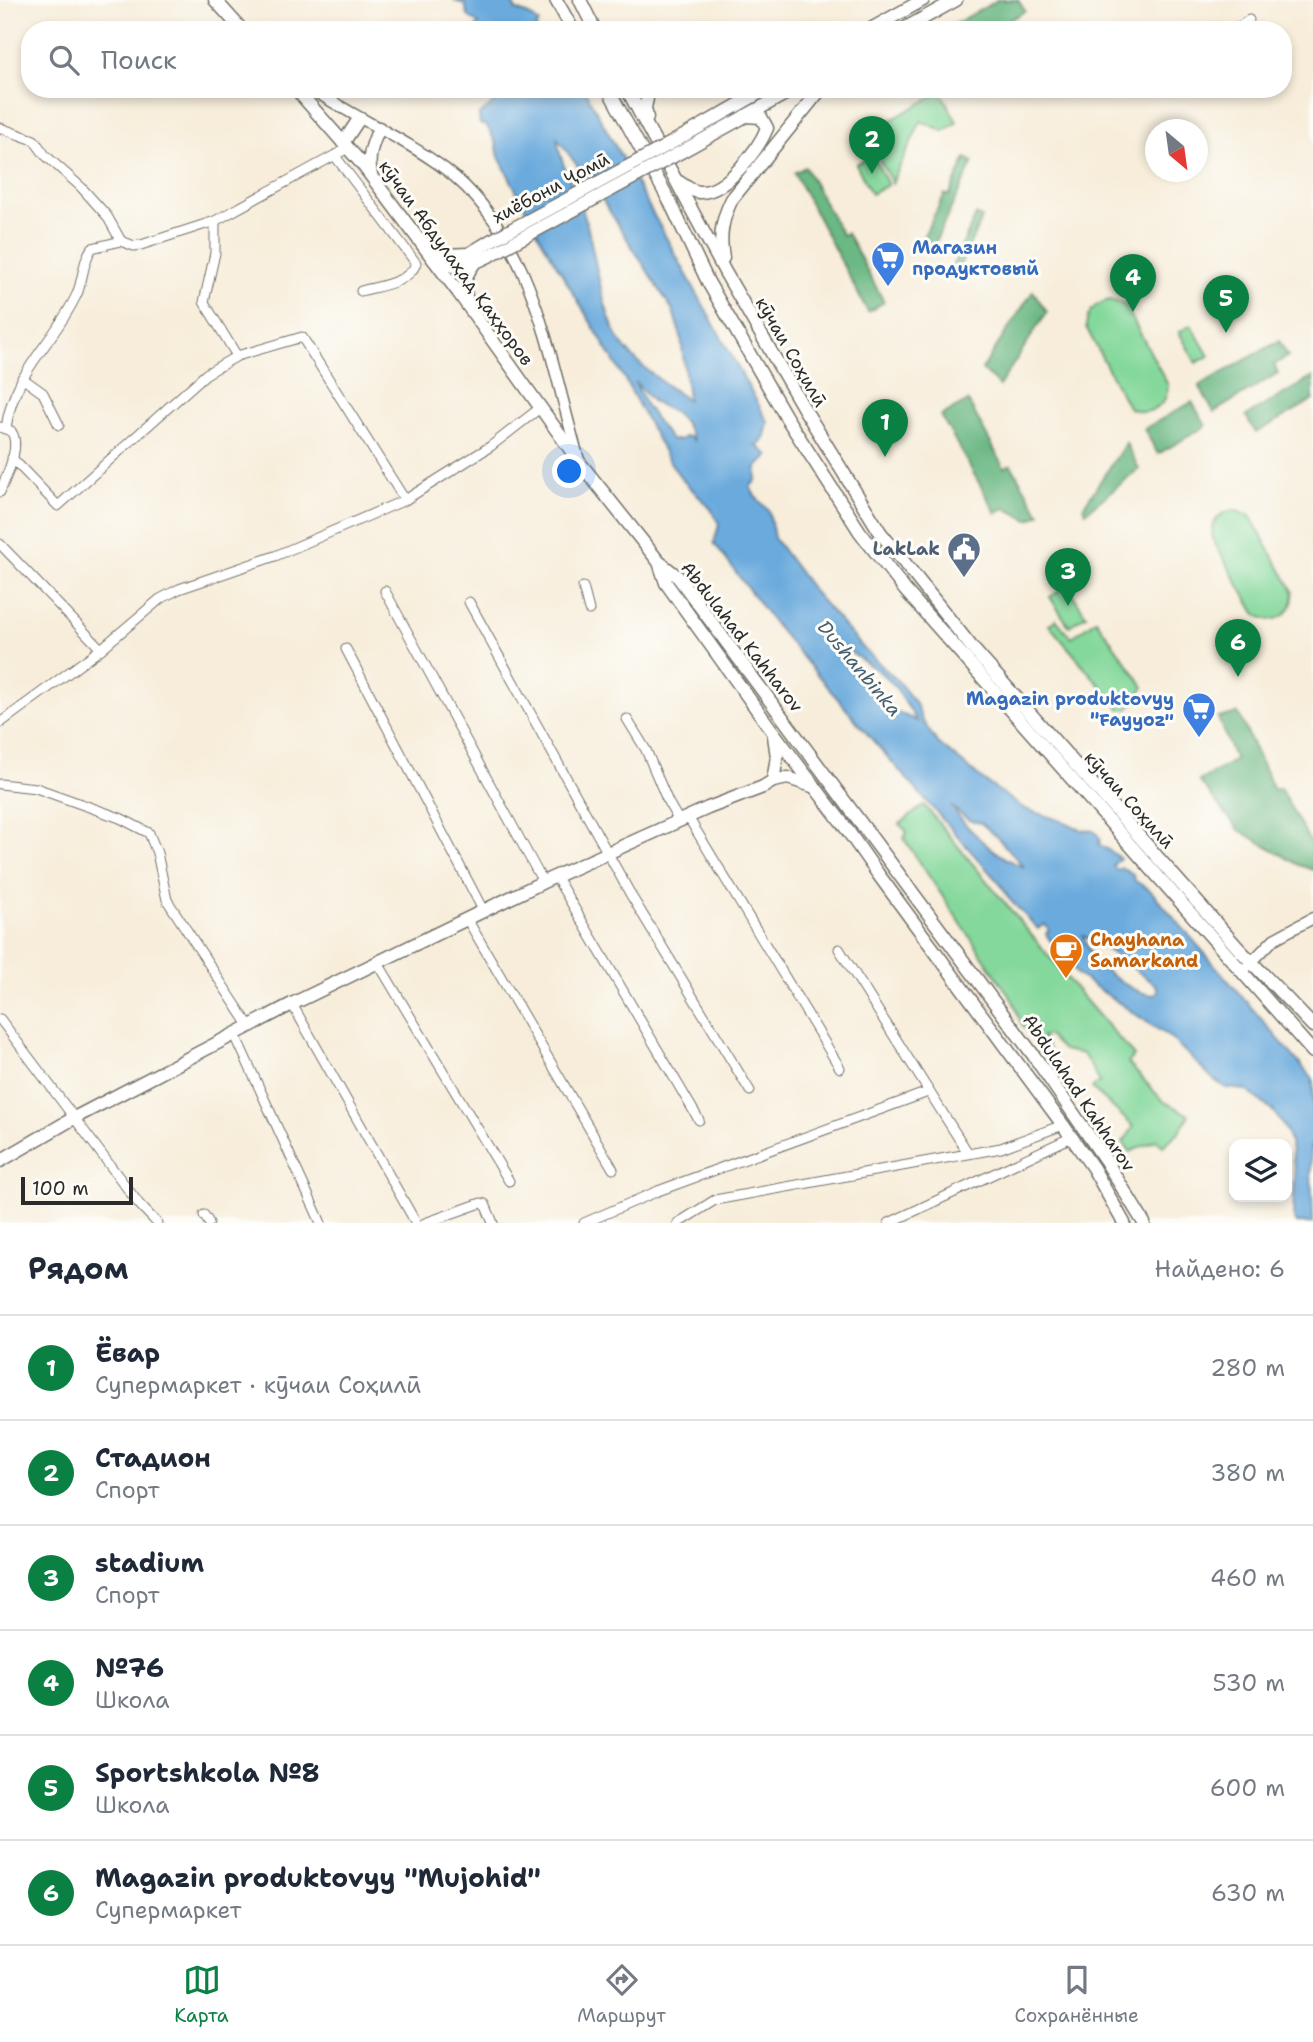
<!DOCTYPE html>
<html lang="ru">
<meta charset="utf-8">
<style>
body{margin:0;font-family:"Shantell Sans",sans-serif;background:#f2f2f3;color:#1f2937}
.controls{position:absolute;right:21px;bottom:21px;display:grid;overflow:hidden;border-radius:14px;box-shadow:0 4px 10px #0003}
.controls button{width:63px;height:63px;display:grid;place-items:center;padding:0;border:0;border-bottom:2px solid #e0e1e3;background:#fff;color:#1f2937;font:35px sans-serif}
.compass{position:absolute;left:1145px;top:119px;width:63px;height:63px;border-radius:50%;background:#fff;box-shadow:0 4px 10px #0003;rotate:151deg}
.scale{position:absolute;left:21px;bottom:18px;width:112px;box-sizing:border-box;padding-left:7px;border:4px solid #2b2b2b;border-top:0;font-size:19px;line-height:24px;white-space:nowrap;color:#2b2b2b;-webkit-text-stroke:5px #fdfcf7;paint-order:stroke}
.you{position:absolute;left:570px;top:472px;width:24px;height:24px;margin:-18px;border:5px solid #fff;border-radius:50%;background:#1a73e8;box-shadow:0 0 0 10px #1a73e833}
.badge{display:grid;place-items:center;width:46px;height:46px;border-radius:50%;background:#0b8043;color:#fff;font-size:23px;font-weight:700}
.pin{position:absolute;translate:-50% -58px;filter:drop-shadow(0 2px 4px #0008)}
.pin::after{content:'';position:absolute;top:37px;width:24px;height:21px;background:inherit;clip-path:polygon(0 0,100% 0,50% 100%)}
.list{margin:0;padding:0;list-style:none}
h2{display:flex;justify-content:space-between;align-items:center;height:91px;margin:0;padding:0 28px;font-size:30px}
h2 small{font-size:23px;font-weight:400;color:#747a83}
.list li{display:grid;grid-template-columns:46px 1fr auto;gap:21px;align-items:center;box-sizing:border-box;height:105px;padding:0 28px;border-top:2px solid #e0e1e3}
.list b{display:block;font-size:26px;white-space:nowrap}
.list p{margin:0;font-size:23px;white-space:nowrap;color:#747a83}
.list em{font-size:23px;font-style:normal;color:#747a83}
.icon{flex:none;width:38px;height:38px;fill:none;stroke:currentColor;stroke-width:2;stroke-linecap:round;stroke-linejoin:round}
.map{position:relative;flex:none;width:1313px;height:1223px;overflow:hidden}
.search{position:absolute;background:#fff;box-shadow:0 4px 10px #0003;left:21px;right:21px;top:21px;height:77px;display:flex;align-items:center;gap:18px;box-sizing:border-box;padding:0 24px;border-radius:28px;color:#747a83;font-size:26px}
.sheet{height:721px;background:#fff}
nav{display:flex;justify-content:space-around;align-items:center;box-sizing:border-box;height:98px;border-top:2px solid #e0e1e3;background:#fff;font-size:19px;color:#747a83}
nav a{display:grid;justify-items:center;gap:4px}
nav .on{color:#0b8043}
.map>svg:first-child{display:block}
.green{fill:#84d89b;stroke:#588263;stroke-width:2}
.forest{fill:#6bb883;stroke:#4b7257;stroke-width:2}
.water{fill:#6aaadd;stroke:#4a6a84;stroke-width:2;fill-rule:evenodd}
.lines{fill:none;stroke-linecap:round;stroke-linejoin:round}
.minor-casing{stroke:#726f68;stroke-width:11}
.tertiary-casing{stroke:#726f68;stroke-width:13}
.secondary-casing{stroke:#726f68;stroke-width:15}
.minor{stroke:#fff;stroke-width:9}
.tertiary{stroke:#fff;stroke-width:10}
.secondary{stroke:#fff;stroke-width:12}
.secondary-bridge-casing{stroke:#726f68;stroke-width:15;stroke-linecap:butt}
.secondary-bridge{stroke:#fff;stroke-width:12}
.labels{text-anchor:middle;stroke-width:6;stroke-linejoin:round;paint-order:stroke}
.street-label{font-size:18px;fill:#2b2b2b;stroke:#fdfcf7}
.shop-label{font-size:18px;font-weight:bold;fill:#366cbe;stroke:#fdfcf7;text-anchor:start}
.service-label{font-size:18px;font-weight:bold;fill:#4e5e75;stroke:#fdfcf7;text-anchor:end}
.food-label{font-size:18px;font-weight:bold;fill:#c56008;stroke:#fdfcf7;text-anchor:start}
.water-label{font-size:19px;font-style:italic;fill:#445e72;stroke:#fdfcf7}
</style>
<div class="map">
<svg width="1313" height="1223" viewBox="0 0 1313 1223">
<rect width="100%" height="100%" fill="#fdfcf7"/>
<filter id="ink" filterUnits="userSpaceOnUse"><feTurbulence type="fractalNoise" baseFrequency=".0143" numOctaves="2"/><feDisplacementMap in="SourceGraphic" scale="14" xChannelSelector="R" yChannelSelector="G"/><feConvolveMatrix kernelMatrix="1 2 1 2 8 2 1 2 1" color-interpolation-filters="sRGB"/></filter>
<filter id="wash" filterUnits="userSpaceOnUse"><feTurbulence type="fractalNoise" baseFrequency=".00686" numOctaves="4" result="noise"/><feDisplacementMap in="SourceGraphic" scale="28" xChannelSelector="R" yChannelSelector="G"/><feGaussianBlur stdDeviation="1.57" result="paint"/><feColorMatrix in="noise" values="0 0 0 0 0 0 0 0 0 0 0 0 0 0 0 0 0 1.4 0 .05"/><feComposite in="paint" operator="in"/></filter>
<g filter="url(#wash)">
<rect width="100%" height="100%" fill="#f7edda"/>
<g class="green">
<path d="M941,92L957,122L944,131L921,121L892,183L866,134Z"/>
<path d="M873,155L888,185L871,194L856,164Z"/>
<path d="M1110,300L1125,305L1168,385C1167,408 1148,418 1128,407L1086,327C1087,311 1095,303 1110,300Z"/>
<path d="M1191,325L1209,356L1196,363L1179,332Z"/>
<path d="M1234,510L1250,516L1293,591C1296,613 1273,629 1255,613L1213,540C1210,522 1217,513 1234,510Z"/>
<path d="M1067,586L1086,615L1069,626L1050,597Z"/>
<path d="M1056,619L1071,638L1096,620L1144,687L1129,709H1120L1049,625Z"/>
<path d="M924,805L1080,994L1134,1056L1128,1063L1163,1101L1189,1115L1180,1131L1163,1146L1156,1140L1130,1152L1123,1142L1134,1127L1092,1088L1100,1082L1083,1054L1063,1050L1048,1036H1042L1054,1059L1050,1062L1021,1023L1013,1001L904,839L907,832L900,824Z"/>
</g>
<g class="forest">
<path d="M998,0H1018L1025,11L992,30H944Z"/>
<path d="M966,158L973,162L931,251L919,245L945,194L949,196Z"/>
<path d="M805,167L842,235L847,233L884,302L868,312L794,173Z"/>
<path d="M976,215L982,218L955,276L949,274Z"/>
<path d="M1033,291L1047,312L999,386L982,369Z"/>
<path d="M1279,341L1288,356L1274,365L1278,373L1214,412L1199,386Z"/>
<path d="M1313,377V400L1256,433L1246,416Z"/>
<path d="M968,401L1004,468L1011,465L1040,514L1029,520L1005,508L996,513L941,416Z"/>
<path d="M1192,402L1206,426L1158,454L1144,429Z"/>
<path d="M1126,443L1139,469L1086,512L1083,507Z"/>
<path d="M1238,713L1274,790L1280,788L1313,847V870L1299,865L1239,830L1199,781L1235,760L1218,718Z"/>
</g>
<g class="water">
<path d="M454,0H511L516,10L529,15L539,23L536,27L537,30H473L479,24L468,16L465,5Z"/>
<path d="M500,89H584L768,422L765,437L760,444L756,445L769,455L757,467L756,480L750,487L755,496L769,511L774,538L814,592L865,650L897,680L916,704L922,720L937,742L983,780L1025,809L1065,822L1082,830H1093L1100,838L1099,844L1120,858L1113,865L1116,870L1122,868L1133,875L1134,880L1151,891L1313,1079V1149L1310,1147L1313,1223H1297L1293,1215L1295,1177L1292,1151L1287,1132L1274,1112L1246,1090L1226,1088L1214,1080L1172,1039L1078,975C1072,969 1070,963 1065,956C1060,948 1051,944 1046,934L1049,929L1044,924L1038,929L1009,899L1001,885L876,744L776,626L714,543L719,524L711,509L681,478L666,456L624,378L540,237L499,157L496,143L487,126L480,124L479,115C489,108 496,102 500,89ZM557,138L603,201L673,311L681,337L688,400C667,386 636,364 622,344C601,314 595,249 584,214C576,186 561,170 557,138ZM635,382L653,402L675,413L685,423L693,440L686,436L680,440H671L646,406ZM829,638L880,672L894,685L917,721L886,707L839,655ZM951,806L969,820L981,823L997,837L1024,867C993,856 970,832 951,806ZM1083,936L1098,943L1155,984L1158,989L1157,994C1142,999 1105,973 1096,961C1090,954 1086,944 1083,936Z"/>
</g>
</g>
<g filter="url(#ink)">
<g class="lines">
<g class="minor-casing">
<g id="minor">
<path d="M1234,30L1249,20"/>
<path d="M0,128L34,140L45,155L81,187L107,216L121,241"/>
<path d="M335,156L416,263C410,283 379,286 361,291"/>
<path d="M215,221V253L204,302L237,356"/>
<path d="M22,378L43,393L59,425"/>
<path d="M0,427L11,431C22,446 6,476 0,492"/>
<path d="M6,428C14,370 53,345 77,294C83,280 83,260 92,248L121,241L134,246L141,245L215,221L348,148"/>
<path d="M12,458L58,506L206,374L237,356L302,337L405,500"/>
<path d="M0,544L101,649L0,723"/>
<path d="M583,587L589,610"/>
<path d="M385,591L543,882"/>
<path d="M469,602L632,897L750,1091"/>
<path d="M101,649L160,599L179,589L275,556L405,500L491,446L540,408"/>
<path d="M346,649L483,910"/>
<path d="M627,719L646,750L668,802L679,821"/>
<path d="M0,784L36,788L120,818L149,833L157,853L167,900L250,1027"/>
<path d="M688,817L840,1068"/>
<path d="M556,877L699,1120"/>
<path d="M467,919L613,1169"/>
<path d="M839,949L968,1153"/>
<path d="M378,963L509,1181"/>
<path d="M292,1004L416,1223"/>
<path d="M0,1019L139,1204L157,1223"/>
<path d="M235,1035L321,1223"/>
<path d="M204,1215L209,1223"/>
<path d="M425,1223L481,1203L485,1204L493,1223"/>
<path d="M584,1223L658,1191L928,1092"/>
<path d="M678,1223L715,1200L1001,1148L1063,1125"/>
<path d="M889,1223L1072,1137"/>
</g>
</g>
<g class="tertiary-casing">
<g id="tertiary">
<path d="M312,89C355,118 404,138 445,169C535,237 549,359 579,460"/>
<path d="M1242,972L1274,939L1313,918"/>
</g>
</g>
<g class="secondary-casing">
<g id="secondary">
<path d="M215,0L242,30"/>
<path d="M556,0L573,30"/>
<path d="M580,0L595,30"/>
<path d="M869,30L923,0"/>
<path d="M902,30L956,0"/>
<path d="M296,89L362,164L458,292L580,463L659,562L678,577L1034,1056L1106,1161L1144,1223"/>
<path d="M608,89L670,202L708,282L786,417L860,532L905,590L1313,1052"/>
<path d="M627,89L725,272L803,407L880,532L974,650L1238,948L1313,1026"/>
<path d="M647,118L645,108L649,89"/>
<path d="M343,143L359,119"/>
<path d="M666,146L766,89"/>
<path d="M672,157L794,89"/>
<path d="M371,175C367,157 372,145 379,128"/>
<path d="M679,182C685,186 691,191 699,192C725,194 758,150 767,128L761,117L745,116"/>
<path d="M424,243L444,255L469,254"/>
<path d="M723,258C719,236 722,219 732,199L821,89"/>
<path d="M434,260C459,272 475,264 498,251"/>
<path d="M457,268L469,254L492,240"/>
<path d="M468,302C462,288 464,277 473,265"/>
<path d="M659,562L666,583L773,732L843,824L878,874L1063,1125L1093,1168L1124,1223"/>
<path d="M773,781L777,757L774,736"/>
<path d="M0,1161L74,1118L292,1004L543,882L708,808L763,787L773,781L788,778L815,787"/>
</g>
</g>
<use href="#minor" class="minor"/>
<use href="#tertiary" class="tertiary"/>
<use href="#secondary" class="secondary"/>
<g class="secondary-bridge-casing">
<g id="secondary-bridge">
<path d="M492,240L666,146"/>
<path d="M498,251L672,157"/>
</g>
</g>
<use href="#secondary-bridge" class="secondary-bridge"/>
</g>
</g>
<defs>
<g id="supermarket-pin" transform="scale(1.75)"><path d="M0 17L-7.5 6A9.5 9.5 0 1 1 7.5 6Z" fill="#3f7fe0" stroke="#fdfcf7"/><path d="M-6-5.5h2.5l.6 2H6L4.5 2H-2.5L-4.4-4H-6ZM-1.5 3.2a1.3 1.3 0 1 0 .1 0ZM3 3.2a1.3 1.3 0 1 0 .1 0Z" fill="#fff"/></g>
<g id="civic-pin" transform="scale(1.75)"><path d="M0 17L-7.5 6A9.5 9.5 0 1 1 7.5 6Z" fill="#5c6f8a" stroke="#fdfcf7"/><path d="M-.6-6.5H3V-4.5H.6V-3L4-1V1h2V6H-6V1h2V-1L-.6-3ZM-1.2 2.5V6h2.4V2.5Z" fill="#fff"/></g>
<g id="cafe-pin" transform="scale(1.75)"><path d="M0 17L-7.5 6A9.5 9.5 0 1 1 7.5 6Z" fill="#e8710a" stroke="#fdfcf7"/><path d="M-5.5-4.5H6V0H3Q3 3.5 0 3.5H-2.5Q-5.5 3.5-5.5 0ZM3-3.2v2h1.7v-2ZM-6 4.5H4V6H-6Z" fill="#fff"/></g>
</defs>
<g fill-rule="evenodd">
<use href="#supermarket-pin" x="888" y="258"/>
<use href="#civic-pin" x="964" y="549"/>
<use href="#supermarket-pin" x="1199" y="709"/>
<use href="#cafe-pin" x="1066" y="950"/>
</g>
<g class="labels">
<g class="street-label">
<text transform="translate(551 188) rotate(-28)" y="6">хиёбони Ҷомӣ</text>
<text transform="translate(456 263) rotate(54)" y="6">кӯчаи Абдулаҳад Қаҳҳоров</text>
<text transform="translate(791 352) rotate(60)" y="6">кӯчаи Соҳилӣ</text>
<text transform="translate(742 637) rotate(52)" y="6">Abdulahad Kahharov</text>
<text transform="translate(1129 800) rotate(48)" y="6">кӯчаи Соҳилӣ</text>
<text transform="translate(1079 1093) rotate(56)" y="6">Abdulahad Kahharov</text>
</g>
<g class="shop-label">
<text x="912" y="254">Магазин<tspan x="912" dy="21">продуктовый</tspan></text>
<text x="1174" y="705" text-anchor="end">Magazin produktovyy<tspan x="1174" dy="21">"Fayyoz"</tspan></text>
</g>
<g class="service-label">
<text x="940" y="555">LakLak</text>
</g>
<g class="food-label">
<text x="1090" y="946">Chayhana<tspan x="1090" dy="21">Samarkand</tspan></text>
</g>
<g class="water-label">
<text transform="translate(860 668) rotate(50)" y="7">Dushanbinka</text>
</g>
</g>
</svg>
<div class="controls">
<button><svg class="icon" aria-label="layers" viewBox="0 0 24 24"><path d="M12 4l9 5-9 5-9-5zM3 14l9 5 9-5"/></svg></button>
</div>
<svg class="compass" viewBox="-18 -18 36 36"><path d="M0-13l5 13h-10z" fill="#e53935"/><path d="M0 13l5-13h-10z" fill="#747a83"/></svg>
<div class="scale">100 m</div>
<div class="you"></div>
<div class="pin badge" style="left:885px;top:457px">1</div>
<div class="pin badge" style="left:872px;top:174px">2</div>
<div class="pin badge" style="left:1068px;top:606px">3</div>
<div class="pin badge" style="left:1133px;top:312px">4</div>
<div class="pin badge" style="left:1226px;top:333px">5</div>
<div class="pin badge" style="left:1238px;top:677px">6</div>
<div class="search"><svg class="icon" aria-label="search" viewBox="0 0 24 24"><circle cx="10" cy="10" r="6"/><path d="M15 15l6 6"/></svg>Поиск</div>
</div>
<section class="sheet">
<h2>Рядом<small>Найдено: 6</small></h2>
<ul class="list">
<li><span class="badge">1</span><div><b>Ёвар</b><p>Супермаркет · кӯчаи Соҳилӣ</p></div><em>280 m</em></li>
<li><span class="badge">2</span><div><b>Стадион</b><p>Спорт</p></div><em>380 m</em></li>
<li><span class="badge">3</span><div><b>stadium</b><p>Спорт</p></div><em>460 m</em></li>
<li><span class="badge">4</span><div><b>№76</b><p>Школа</p></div><em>530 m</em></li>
<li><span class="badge">5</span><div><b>Sportshkola №8</b><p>Школа</p></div><em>600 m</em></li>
<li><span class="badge">6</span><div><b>Magazin produktovyy &quot;Mujohid&quot;</b><p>Супермаркет</p></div><em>630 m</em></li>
</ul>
</section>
<nav>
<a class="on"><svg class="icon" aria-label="map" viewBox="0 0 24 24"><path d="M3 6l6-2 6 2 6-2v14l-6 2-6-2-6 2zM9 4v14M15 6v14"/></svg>Карта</a>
<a><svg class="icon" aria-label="directions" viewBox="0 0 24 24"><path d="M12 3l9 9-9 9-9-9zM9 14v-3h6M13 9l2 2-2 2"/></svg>Маршрут</a>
<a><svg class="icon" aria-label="saved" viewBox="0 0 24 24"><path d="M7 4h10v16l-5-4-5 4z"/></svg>Сохранённые</a>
</nav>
